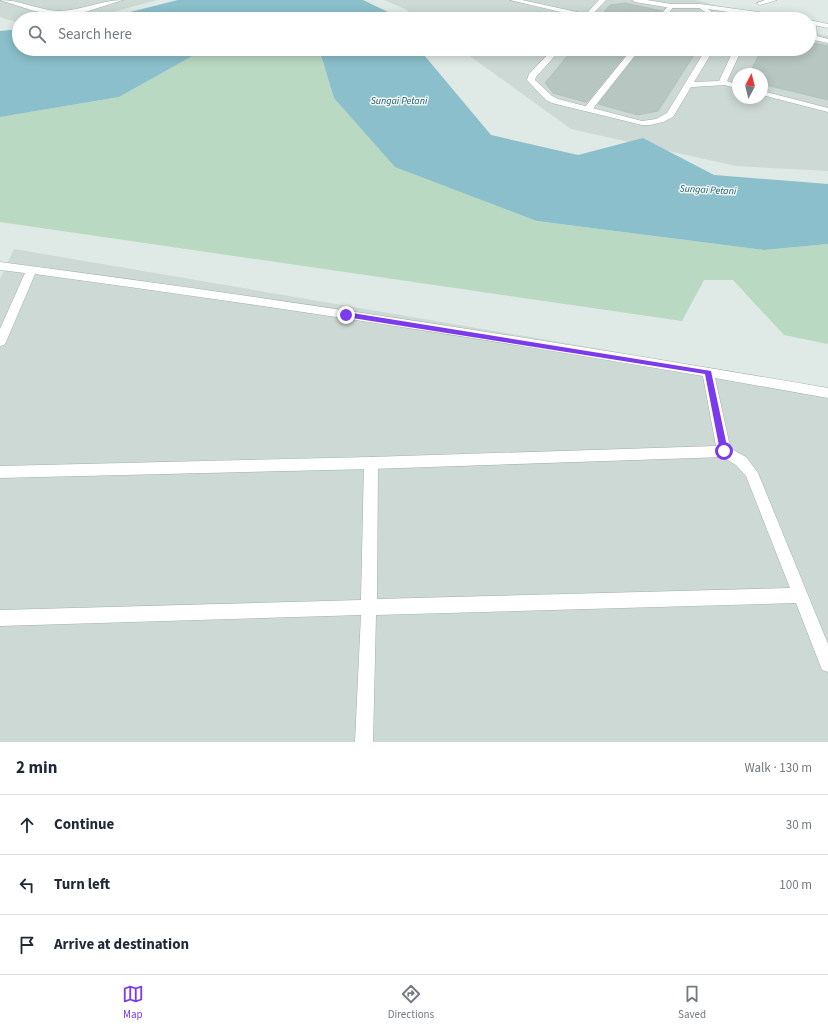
<!DOCTYPE html>
<meta charset="utf-8">
<style>
body{margin:0;font-family:"Source Sans 3",sans-serif;background:#f2f2f3;color:#1f2937}
.compass{position:absolute;left:732px;top:68px;width:36px;height:36px;border-radius:50%;background:#fff;box-shadow:0 2px 10px #0003;rotate:7deg}
.stop{position:absolute;width:12px;height:12px;margin:-9px;border:3px solid #7c3aed;border-radius:50%;background:#fff}
.stop.end{background:#7c3aed;border-color:#fff;box-shadow:0 1px 4px #0008}
.list{margin:0;padding:0;list-style:none}
h2{display:flex;justify-content:space-between;align-items:center;height:52px;margin:0;padding:0 16px;font-size:17px}
h2 small{font-size:13px;font-weight:400;color:#747a83}
.list li{display:grid;grid-template-columns:26px 1fr auto;gap:12px;align-items:center;box-sizing:border-box;height:60px;padding:0 16px;border-top:1px solid #e0e1e3}
.list b{display:block;font-size:15px;white-space:nowrap}
.list em{font-size:13px;font-style:normal;color:#747a83}
.icon{flex:none;width:22px;height:22px;fill:none;stroke:currentColor;stroke-width:2;stroke-linecap:round;stroke-linejoin:round}
.map{position:relative;flex:none;width:828px;height:742px;overflow:hidden}
.search{position:absolute;background:#fff;box-shadow:0 2px 10px #0003;left:12px;right:12px;top:12px;height:44px;display:flex;align-items:center;gap:10px;box-sizing:border-box;padding:0 14px;border-radius:22px;color:#747a83;font-size:15px}
.sheet{height:232px;background:#fff}
nav{display:flex;justify-content:space-around;align-items:center;box-sizing:border-box;height:56px;border-top:1px solid #e0e1e3;background:#fff;font-size:11px;color:#747a83}
nav a{display:grid;justify-items:center;gap:2px}
nav .on{color:#7c3aed}
.map>svg:first-child{display:block}
.built{fill:#cdd9d4;fill-rule:evenodd}
.green{fill:#b9d9c2}
.water{fill:#8abfcb}
.building{fill:#b7c6c1;stroke:#b2c2bc}
.lines{fill:none;stroke-linecap:round;stroke-linejoin:round}
.service-casing{stroke:#a2b0ac;stroke-width:1}
.minor-casing{stroke:#a2b0ac;stroke-width:1}
.tertiary-casing{stroke:#a2b0ac;stroke-width:1}
.service{fill:#fff;fill-rule:evenodd}
.minor{fill:#fff;fill-rule:evenodd}
.tertiary{fill:#fff;fill-rule:evenodd}
.route{fill:#7c3aed}
.labels{text-anchor:middle;stroke-width:3;stroke-linejoin:round;paint-order:stroke}
.far-water-label{font-size:10px;font-style:italic;fill:#21606e;stroke:#eff6f3}
</style>
<div class="map">
<svg width="828" height="742" viewBox="0 0 828 742">
<rect width="100%" height="100%" fill="#dfe9e5"/>
<g class="built">
<path d="M0,0H157L88,19H19V23L0,17Z"/>
<path d="M384,0H697L762,19H418L405,9Z"/>
<path d="M809,33L828,36V171L736,166L571,129L460,49H809ZM738,74H762V98H738Z"/>
<path d="M14,249L828,388V742H0V279Z"/>
</g>
<path class="green" d="M205,49H319L334,98L537,221L764,250L828,244V344L784,335L733,280H704L682,321L0,222V117L119,97Z"/>
<g class="water">
<path d="M178,0H363L388,12L394,19H102Z"/>
<path d="M19,29V49H205L119,97L0,117V31Z"/>
<path d="M319,49H419L491,135L578,155L643,138L714,175L828,184V244L764,250L537,221L395,167L334,98Z"/>
</g>
<g class="building">
<path d="M625,3L662,11L656,19H598L610,5Z"/>
<path d="M672,12L704,19H666Z"/>
<path d="M809,42L828,46V100L762,84V74H749L762,49H809Z"/>
<path d="M573,49H630L587,102H585L553,93L545,83Z"/>
<path d="M641,49H698L658,111L638,115L598,104Z"/>
</g>
<g class="lines">
<g class="service-casing">
<g id="service">
<path d="M765,0H777L760,5L757,3Z"/>
<path d="M669,5L674,6L664,19H657Z"/>
<path d="M632,49H640L591,111H585V107Z"/>
<path d="M724,445L746,457L758,473L828,644V672L822,670L796,603L376,615L373,742H355L361,615L0,626V610L361,600L364,463L366,459L371,457L376,459L378,463L377,599L790,588L746,476L736,465L719,455L717,451L719,447Z"/>
</g>
</g>
<g class="minor-casing">
<g id="minor">
<path d="M0,0C20,0 38,10 58,11C81,11 101,0 123,0L85,12L57,15L34,11Z"/>
<path d="M510,0H522L586,14L599,0H606L588,19H581L582,17Z"/>
<path d="M698,5H702L722,19H715L698,7Z"/>
<path d="M809,20L816,22L817,36L828,39V43L809,39Z"/>
<path d="M553,49H561L536,77L535,80L552,96L558,99L642,121L656,119L667,113L706,49H714L694,82L719,81L734,49H742L727,81L738,85V89L725,85L691,87L673,117L663,122L650,125H642L552,103L546,100L527,80L529,74Z"/>
<path d="M762,91L828,108V112L762,95Z"/>
<path d="M0,262C277,298 553,341 828,388V398L715,378L731,451L729,455L724,457L371,469L0,478V466L371,457L716,446L703,376C481,338 258,304 35,274L6,342L4,345L0,346V329L25,273L0,270Z"/>
</g>
</g>
<g class="tertiary-casing">
<g id="tertiary">
<path d="M632,0H647L671,4H700L794,17L797,19H779L700,8H671L635,2Z"/>
<path d="M809,20L828,24V28L809,24Z"/>
</g>
</g>
<use href="#service" class="service"/>
<use href="#minor" class="minor"/>
<use href="#tertiary" class="tertiary"/>
</g>
<path class="route" d="M346,312L711,371L728,451L724,454L720,451L705,374L346,317L343,315Z"/>
<g class="labels">
<g class="far-water-label">
<text x="399" y="104">Sungai Petani</text>
<text transform="translate(708 189) rotate(3)" y="4">Sungai Petani</text>
</g>
</g>
</svg>
<svg class="compass" viewBox="-18 -18 36 36"><path d="M0-13l5 13h-10z" fill="#e53935"/><path d="M0 13l5-13h-10z" fill="#747a83"/></svg>
<div class="stop" style="left:724px;top:451px"></div>
<div class="stop end" style="left:346px;top:315px"></div>
<div class="search"><svg class="icon" aria-label="search" viewBox="0 0 24 24"><circle cx="10" cy="10" r="6"/><path d="M15 15l6 6"/></svg>Search here</div>
</div>
<section class="sheet">
<h2>2 min<small>Walk · 130 m</small></h2>
<ul class="list">
<li><svg class="icon" aria-label="ahead" viewBox="0 0 24 24"><path d="M12 20V5M6 11l6-6 6 6"/></svg><div><b>Continue</b></div><em>30 m</em></li>
<li><svg class="icon" aria-label="left" viewBox="0 0 24 24"><path d="M17 20v-9H6M10 6l-5 5 5 5"/></svg><div><b>Turn left</b></div><em>100 m</em></li>
<li><svg class="icon" aria-label="arrive" viewBox="0 0 24 24"><path d="M6 21V4h12l-3 4 3 4H6"/></svg><div><b>Arrive at destination</b></div></li>
</ul>
</section>
<nav>
<a class="on"><svg class="icon" aria-label="map" viewBox="0 0 24 24"><path d="M3 6l6-2 6 2 6-2v14l-6 2-6-2-6 2zM9 4v14M15 6v14"/></svg>Map</a>
<a><svg class="icon" aria-label="directions" viewBox="0 0 24 24"><path d="M12 3l9 9-9 9-9-9zM9 14v-3h6M13 9l2 2-2 2"/></svg>Directions</a>
<a><svg class="icon" aria-label="saved" viewBox="0 0 24 24"><path d="M7 4h10v16l-5-4-5 4z"/></svg>Saved</a>
</nav>
